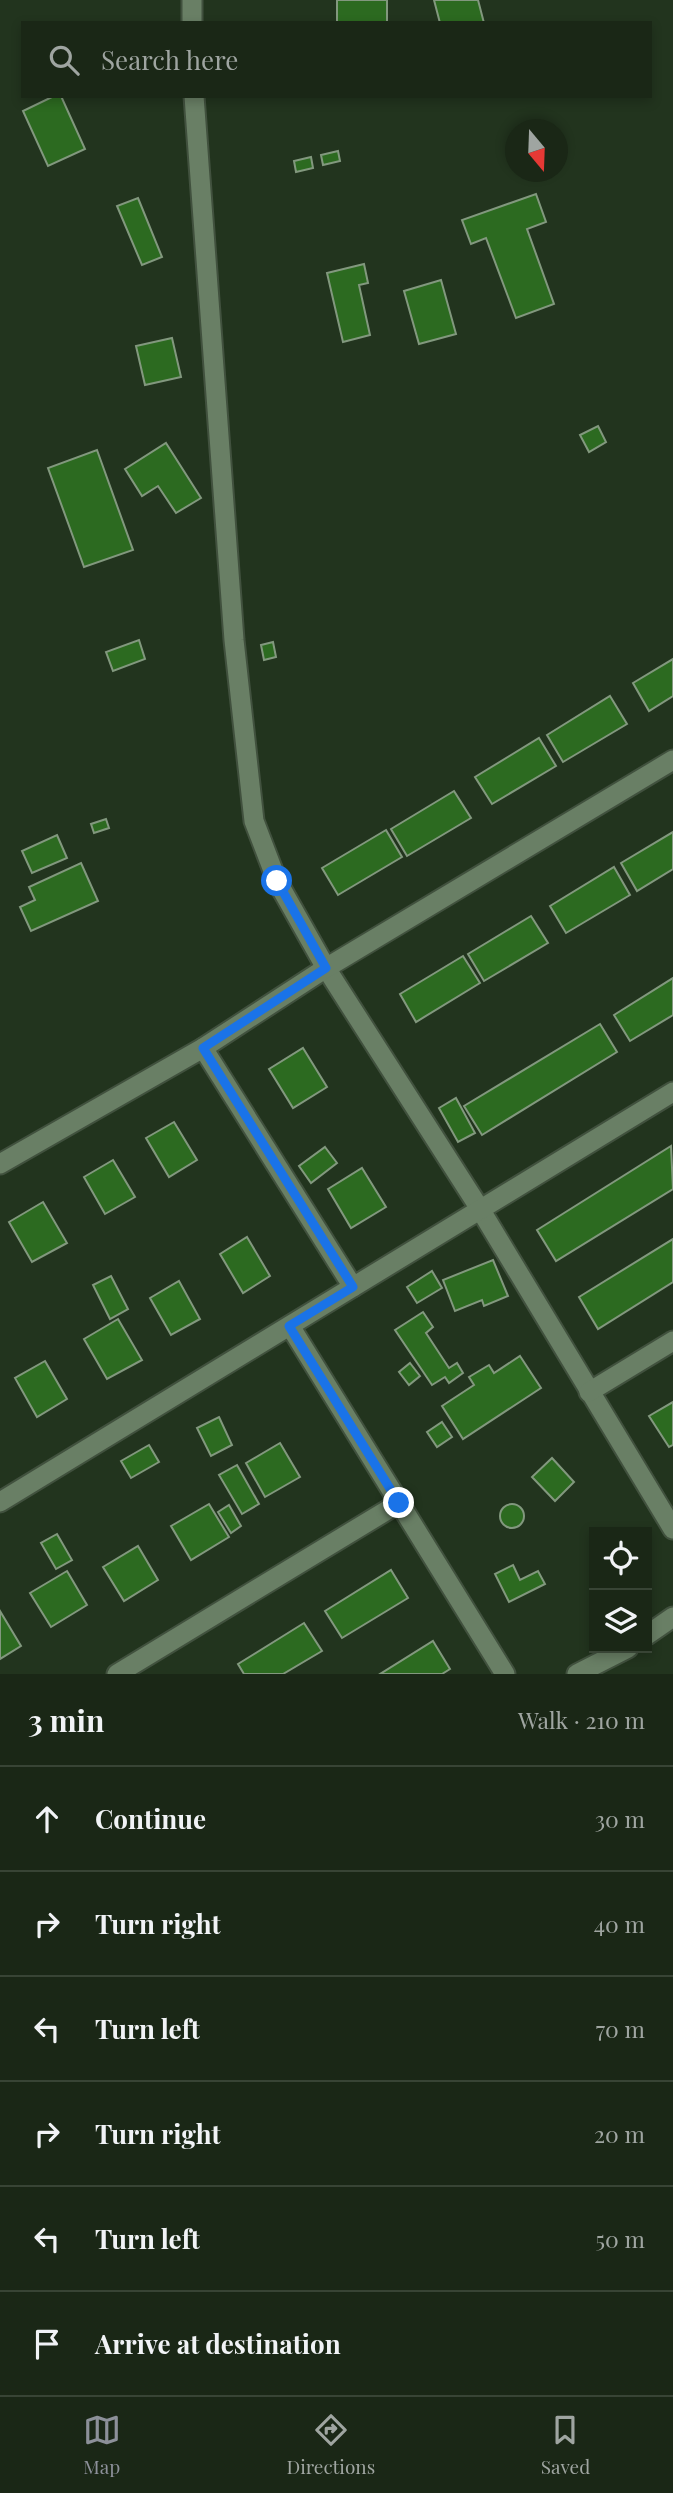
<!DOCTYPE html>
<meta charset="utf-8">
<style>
body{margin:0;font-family:"Playfair Display",serif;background:#273323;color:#f1f3f6}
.controls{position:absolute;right:21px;bottom:21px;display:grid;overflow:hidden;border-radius:0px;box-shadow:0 4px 10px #0003}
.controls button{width:63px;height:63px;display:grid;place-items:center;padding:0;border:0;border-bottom:2px solid #384435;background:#1a2716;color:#f1f3f6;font:35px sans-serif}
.compass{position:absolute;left:505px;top:119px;width:63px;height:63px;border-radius:50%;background:#1a2716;box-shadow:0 4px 10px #0003;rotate:161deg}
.stop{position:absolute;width:21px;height:21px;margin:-16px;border:5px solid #1a73e8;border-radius:50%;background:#fff}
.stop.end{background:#1a73e8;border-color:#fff;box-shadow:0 2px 7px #0008}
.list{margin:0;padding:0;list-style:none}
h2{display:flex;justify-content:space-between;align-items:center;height:91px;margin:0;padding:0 28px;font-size:30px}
h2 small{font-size:23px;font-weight:400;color:#9fa5a1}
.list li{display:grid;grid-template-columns:46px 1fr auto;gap:21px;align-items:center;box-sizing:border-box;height:105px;padding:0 28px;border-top:2px solid #384435}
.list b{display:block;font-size:26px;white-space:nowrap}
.list em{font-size:23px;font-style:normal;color:#9fa5a1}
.icon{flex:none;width:38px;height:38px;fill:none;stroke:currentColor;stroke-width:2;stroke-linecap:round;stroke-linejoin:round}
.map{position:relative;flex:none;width:673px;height:1674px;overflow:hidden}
.search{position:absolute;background:#1a2716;box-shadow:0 4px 10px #0003;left:21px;right:21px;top:21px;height:77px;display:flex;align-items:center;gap:18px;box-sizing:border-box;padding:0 24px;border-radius:0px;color:#9fa5a1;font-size:26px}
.sheet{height:721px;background:#1a2716}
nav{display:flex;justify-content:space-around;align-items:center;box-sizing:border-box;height:98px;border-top:2px solid #384435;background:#1a2716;font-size:19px;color:#9fa5a1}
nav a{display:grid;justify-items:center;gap:4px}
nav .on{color:#8c9099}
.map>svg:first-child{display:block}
.building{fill:#2c6a20;stroke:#82987e;stroke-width:2}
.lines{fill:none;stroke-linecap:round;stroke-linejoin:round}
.minor-casing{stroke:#41513e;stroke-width:23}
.minor{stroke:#697f65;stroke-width:19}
.route{stroke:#1a73e8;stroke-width:9}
</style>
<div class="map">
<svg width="673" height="1674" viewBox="0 0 673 1674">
<rect width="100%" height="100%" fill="#22341e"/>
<g class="building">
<rect x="337" y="0" width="50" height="23"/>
<path d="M434,0H478L484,23H440Z"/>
<path d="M54,96H61L85,149L48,166L23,111Z"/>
<path d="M338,151L340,161L323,165L321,155Z"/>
<path d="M311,157L313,168L296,172L294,161Z"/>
<path d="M536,194L546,222L527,229L554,304L516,318L486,238L471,244L462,220Z"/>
<path d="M138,198L162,257L142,265L117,206Z"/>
<path d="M364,264L368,283L359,285L370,335L343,342L327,273Z"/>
<path d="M441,280L456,334L419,344L404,291Z"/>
<path d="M172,338L181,377L145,385L136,346Z"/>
<path d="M598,426L606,442L589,452L580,435Z"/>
<path d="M166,443L201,498L176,513L158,486L142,496L125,469Z"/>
<path d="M97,450L133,550L84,567L48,468Z"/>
<path d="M139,640L145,659L113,671L106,652Z"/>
<path d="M273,642L276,657L264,660L261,645Z"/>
<path d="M673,659V696L649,711L633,683Z"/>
<path d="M610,696L627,724L563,762L547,735Z"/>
<path d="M539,738L556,766L492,804L475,777Z"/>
<path d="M454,791L471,818L407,856L391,829Z"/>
<path d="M106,819L109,828L94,833L91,824Z"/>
<path d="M386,830L402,857L338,895L322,868Z"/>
<path d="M673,832V869L637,891L621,863Z"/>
<path d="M57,835L67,858L32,873L22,851Z"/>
<path d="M81,863L98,901L31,931L20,907L35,900L29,887Z"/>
<path d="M614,867L630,895L566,933L550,906Z"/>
<path d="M531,916L548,943L484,981L468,954Z"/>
<path d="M463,956L480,983L416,1022L400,994Z"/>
<path d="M673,978V1015L630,1041L614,1015Z"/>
<path d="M600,1024L617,1052L482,1135L464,1106Z"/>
<path d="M303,1048L327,1087L293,1108L269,1069Z"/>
<path d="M456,1098L475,1133L458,1142L439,1108Z"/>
<path d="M174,1122L197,1160L169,1177L146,1138Z"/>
<path d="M671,1146L673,1189L556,1261L537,1230Z"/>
<path d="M325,1147L337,1163L311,1183L299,1166Z"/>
<path d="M113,1160L135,1197L105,1214L84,1177Z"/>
<path d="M362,1168L386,1207L351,1228L328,1189Z"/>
<path d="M43,1202L67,1243L32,1262L9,1222Z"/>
<path d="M247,1237L270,1276L243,1293L220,1254Z"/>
<path d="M673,1239V1282L598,1329L579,1297Z"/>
<path d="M493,1260L508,1296L484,1306L482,1300L455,1311L443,1280Z"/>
<path d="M432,1271L442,1288L417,1303L407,1287Z"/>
<path d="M111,1276L128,1309L110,1319L93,1285Z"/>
<path d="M179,1281L200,1319L171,1335L150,1298Z"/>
<path d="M423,1312L433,1327L426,1333L449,1368L457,1363L463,1373L449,1383L445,1377L432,1385L395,1330Z"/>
<path d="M118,1319L142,1360L107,1379L84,1339Z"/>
<path d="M520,1356L541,1388L463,1439L442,1406L474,1385L469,1377L489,1365L494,1373Z"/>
<path d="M45,1361L67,1399L37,1417L15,1378Z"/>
<path d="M410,1363L420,1376L409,1385L399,1372Z"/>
<path d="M673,1402V1445L669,1447L649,1416Z"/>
<path d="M219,1417L232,1445L211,1456L197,1428Z"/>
<path d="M442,1422L452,1437L437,1447L427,1432Z"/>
<path d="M280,1443L300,1477L265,1497L246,1463Z"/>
<path d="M149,1445L159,1462L131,1478L121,1461Z"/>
<path d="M552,1458L574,1482L555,1501L532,1477Z"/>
<path d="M237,1465L259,1504L242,1514L219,1475Z"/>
<path d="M209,1504L229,1537L191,1560L171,1526Z"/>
<circle cx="512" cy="1516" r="12"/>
<path d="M229,1505L241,1526L231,1533L218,1512Z"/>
<path d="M57,1534L72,1560L56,1569L41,1543Z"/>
<path d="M138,1546L158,1580L124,1601L103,1567Z"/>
<path d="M513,1565L520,1580L538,1571L545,1584L509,1602L495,1574Z"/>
<path d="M391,1570L408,1598L342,1638L325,1611Z"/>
<path d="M67,1571L87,1605L51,1627L30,1593Z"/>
<path d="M0,1611L21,1646L0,1659Z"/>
<path d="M304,1623L322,1651L283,1674H244L238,1664Z"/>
<path d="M433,1641L450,1669L442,1674H380Z"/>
</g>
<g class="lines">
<g class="minor-casing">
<g id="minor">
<path d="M192,0V23"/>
<path d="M194,96L234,640L254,821L277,881L326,968L480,1209L673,1529"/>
<path d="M203,1048L353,1287"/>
<path d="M0,1164L203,1048L326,968L673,760"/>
<path d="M290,1326L505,1674"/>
<path d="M589,1392L673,1341"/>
<path d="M0,1502L673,1092"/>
<path d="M647,1635L673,1617"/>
<path d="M117,1674L399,1503"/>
<path d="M577,1674L628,1648"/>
</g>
</g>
<use href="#minor" class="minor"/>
</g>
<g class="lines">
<path class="route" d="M277,881L326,968L203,1048L353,1287L289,1326L399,1503"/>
</g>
</svg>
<div class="controls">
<button><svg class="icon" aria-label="locate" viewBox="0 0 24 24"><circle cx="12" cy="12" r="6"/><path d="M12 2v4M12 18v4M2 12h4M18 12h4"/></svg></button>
<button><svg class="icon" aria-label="layers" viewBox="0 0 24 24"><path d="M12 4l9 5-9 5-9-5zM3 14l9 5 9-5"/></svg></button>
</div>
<svg class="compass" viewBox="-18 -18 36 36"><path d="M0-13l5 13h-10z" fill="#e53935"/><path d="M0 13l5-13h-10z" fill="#9fa5a1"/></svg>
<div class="stop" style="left:277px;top:881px"></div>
<div class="stop end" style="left:399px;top:1503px"></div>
<div class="search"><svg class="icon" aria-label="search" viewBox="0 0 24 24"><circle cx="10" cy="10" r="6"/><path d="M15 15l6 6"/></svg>Search here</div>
</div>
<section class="sheet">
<h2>3 min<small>Walk · 210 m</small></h2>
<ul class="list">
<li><svg class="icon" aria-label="ahead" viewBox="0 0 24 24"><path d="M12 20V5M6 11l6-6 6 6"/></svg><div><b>Continue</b></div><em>30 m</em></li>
<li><svg class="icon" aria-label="right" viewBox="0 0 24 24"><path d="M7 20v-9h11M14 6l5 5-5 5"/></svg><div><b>Turn right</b></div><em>40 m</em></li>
<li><svg class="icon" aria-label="left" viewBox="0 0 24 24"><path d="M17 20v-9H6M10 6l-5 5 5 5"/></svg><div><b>Turn left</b></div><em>70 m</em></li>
<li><svg class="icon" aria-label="right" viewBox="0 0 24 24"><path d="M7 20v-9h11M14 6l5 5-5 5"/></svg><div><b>Turn right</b></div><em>20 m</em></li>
<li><svg class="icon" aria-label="left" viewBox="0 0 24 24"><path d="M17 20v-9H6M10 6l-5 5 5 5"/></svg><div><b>Turn left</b></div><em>50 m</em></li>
<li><svg class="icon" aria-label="arrive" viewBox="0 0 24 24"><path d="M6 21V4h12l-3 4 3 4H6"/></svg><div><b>Arrive at destination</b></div></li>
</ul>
</section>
<nav>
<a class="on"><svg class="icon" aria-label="map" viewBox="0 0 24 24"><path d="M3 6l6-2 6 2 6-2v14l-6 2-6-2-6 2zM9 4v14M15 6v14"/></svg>Map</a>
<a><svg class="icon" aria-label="directions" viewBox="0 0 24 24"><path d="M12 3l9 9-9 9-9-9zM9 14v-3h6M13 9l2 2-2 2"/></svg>Directions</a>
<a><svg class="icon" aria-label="saved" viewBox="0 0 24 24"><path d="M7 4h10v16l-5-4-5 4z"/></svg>Saved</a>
</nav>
